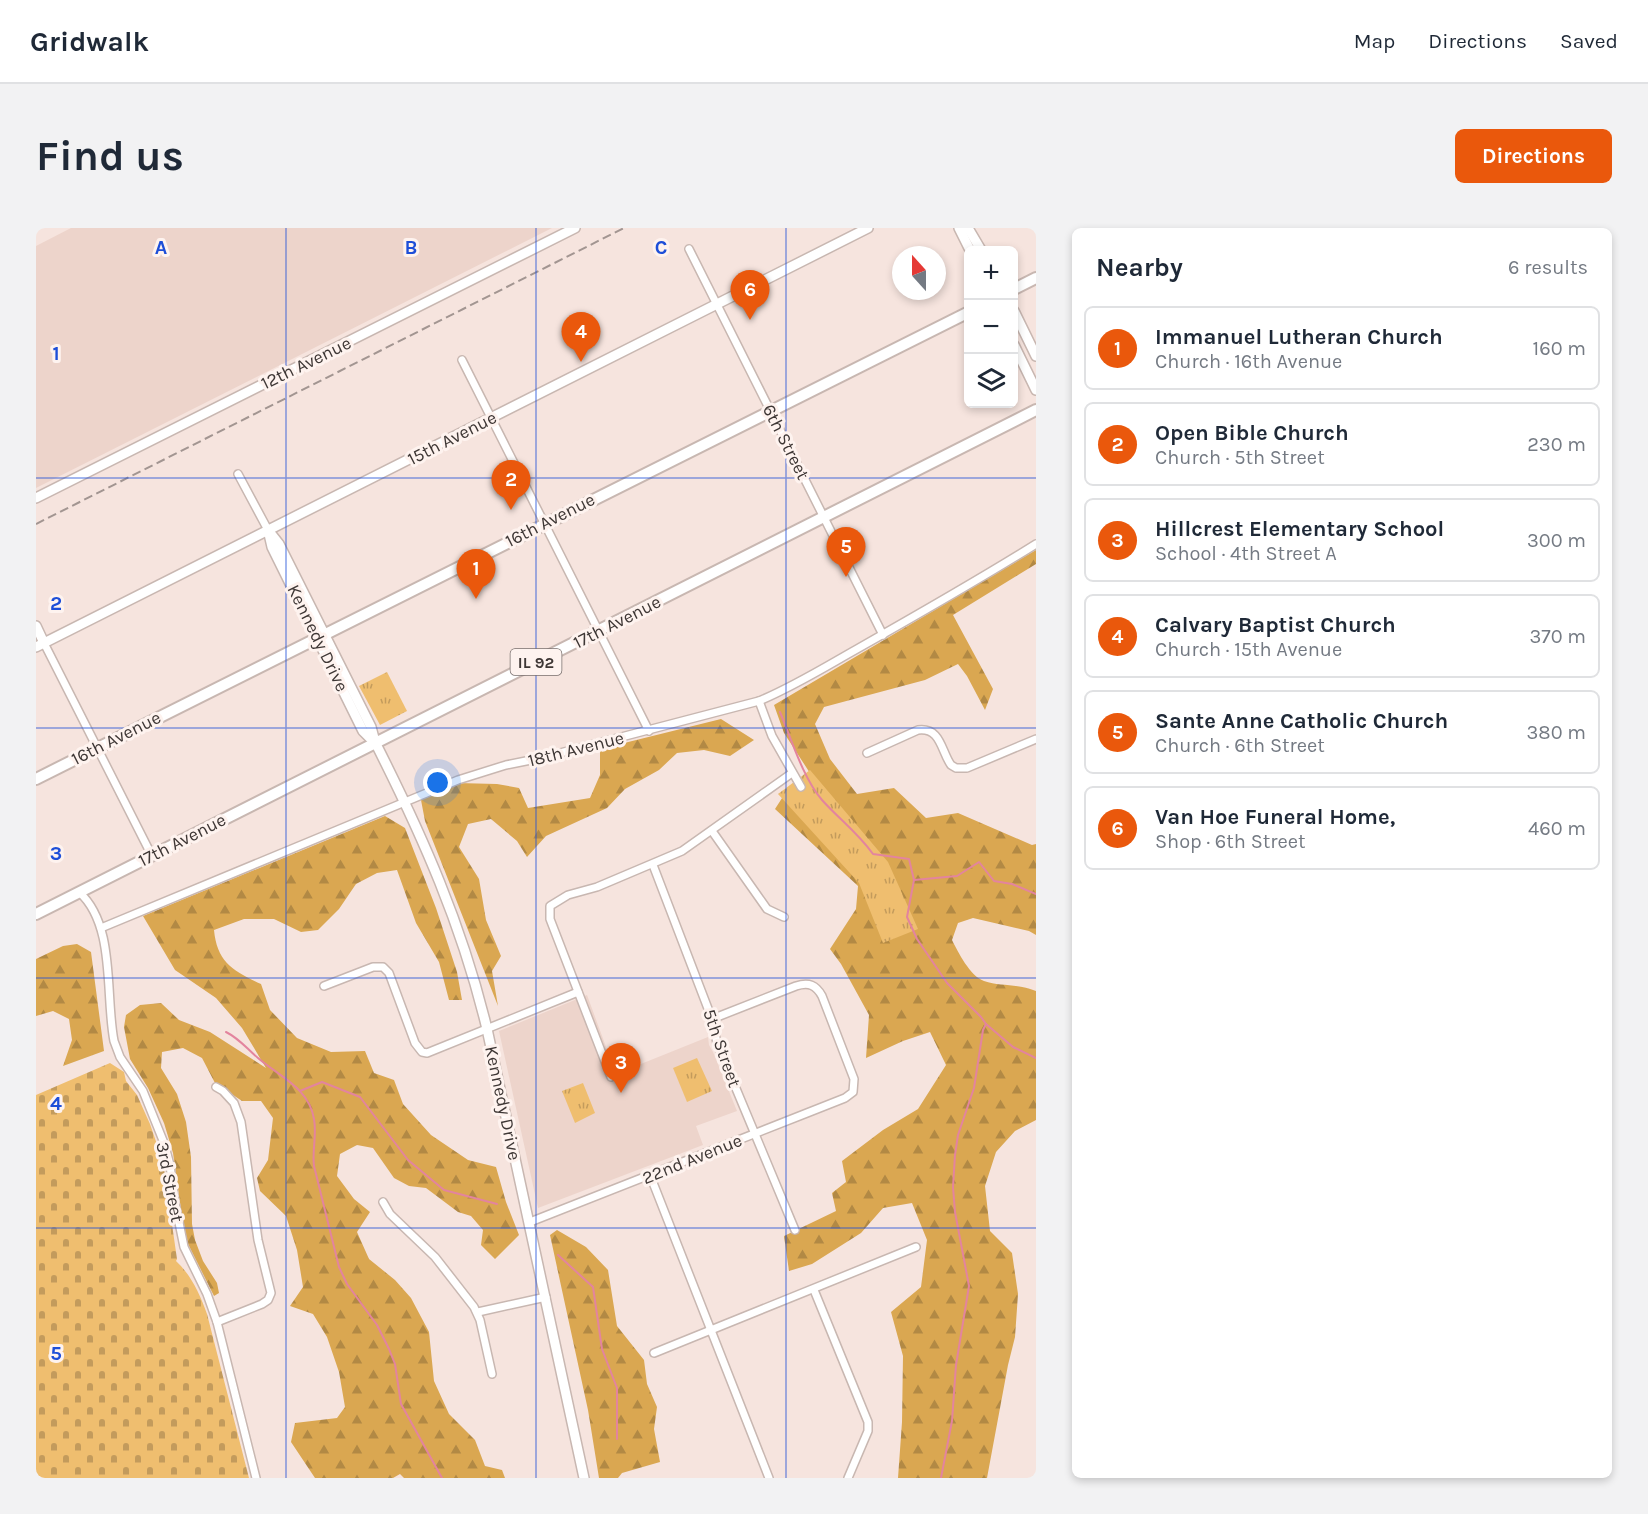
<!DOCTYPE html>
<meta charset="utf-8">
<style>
body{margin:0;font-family:Karla,sans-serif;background:#f2f2f3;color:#1f2937}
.controls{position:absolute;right:18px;top:18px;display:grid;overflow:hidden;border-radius:9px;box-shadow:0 3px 9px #0003}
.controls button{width:54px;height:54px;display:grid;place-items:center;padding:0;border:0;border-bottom:2px solid #e0e1e3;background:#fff;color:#1f2937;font:30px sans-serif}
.compass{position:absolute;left:856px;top:18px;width:54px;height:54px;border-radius:50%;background:#fff;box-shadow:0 3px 9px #0003;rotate:339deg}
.you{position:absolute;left:402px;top:555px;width:21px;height:21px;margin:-15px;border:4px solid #fff;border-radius:50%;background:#1a73e8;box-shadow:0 0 0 9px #1a73e833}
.badge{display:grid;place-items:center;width:39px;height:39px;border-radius:50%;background:#ea580c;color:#fff;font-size:20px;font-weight:700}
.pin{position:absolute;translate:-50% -50px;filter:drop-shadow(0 2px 3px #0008)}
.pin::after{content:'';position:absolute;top:32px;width:21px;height:18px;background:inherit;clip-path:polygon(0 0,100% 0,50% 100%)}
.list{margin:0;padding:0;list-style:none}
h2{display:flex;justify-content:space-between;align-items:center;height:78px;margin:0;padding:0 24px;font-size:26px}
h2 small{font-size:20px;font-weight:400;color:#747a83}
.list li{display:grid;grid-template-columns:39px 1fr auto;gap:18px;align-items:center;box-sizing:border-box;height:84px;margin:0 12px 12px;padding:0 12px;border:2px solid #e0e1e3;border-radius:9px}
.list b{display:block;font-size:22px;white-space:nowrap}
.list p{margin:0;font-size:20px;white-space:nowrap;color:#747a83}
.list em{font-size:20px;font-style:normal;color:#747a83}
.icon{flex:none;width:33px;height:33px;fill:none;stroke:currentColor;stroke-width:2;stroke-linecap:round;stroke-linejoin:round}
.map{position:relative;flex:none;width:1000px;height:1250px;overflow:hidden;border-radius:9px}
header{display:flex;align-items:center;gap:36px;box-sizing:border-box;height:84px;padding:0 30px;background:#fff;border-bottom:2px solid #e0e1e3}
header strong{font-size:28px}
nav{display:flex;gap:33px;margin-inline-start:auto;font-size:21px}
.intro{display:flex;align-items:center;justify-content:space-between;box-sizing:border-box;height:144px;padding:0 36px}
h1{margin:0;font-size:42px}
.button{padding:15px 27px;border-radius:9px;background:#ea580c;color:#fff;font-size:21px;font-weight:700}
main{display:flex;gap:36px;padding:0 36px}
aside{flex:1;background:#fff;border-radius:9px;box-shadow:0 3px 9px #0003}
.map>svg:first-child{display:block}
.built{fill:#edd4cb}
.forest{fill:url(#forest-firs)}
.cemetery{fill:url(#cemetery-stones)}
.park{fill:url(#park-tufts)}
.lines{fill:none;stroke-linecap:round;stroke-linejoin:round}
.stream{stroke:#e3849e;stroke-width:2}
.street-casing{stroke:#c8b7b1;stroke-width:10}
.secondary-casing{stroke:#c8b7b1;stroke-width:12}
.primary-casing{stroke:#c8b7b1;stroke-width:14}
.street{stroke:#fff;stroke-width:7}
.secondary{stroke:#fff;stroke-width:9}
.primary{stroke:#fff;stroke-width:10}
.rail{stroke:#a29591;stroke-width:2;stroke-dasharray:9 4.5;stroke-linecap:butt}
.grid{fill:none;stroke:#1d4ed8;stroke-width:1.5;stroke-opacity:0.55}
.labels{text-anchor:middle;stroke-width:6;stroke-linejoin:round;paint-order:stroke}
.shield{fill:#fef3ef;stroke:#786f6d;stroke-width:1.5}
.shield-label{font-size:16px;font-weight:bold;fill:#3e3735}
.street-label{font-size:18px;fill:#3e3735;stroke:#fef3ef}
.grid-label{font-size:20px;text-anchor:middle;font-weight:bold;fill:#1d4ed8;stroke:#fef3ef;stroke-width:6;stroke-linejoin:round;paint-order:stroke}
</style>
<header>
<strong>Gridwalk</strong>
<nav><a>Map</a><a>Directions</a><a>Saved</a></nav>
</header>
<div class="intro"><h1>Find us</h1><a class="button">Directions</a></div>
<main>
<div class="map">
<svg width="1000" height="1250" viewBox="0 0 1000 1250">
<defs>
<pattern id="forest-firs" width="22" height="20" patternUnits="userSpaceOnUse" patternTransform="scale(1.5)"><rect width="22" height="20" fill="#daa751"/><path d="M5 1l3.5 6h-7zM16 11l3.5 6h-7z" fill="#b28944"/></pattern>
<pattern id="cemetery-stones" width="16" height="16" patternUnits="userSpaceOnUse" patternTransform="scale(1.5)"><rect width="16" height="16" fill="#efbe6f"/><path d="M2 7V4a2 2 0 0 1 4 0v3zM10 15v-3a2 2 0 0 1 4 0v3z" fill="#c39b5c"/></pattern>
<pattern id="park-tufts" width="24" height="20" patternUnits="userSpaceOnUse" patternTransform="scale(1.5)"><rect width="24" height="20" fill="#efbe6f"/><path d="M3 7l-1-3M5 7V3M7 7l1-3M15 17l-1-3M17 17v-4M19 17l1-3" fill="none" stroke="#c39b5c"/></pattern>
</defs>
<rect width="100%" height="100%" fill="#f6e4de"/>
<g class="built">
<path d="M35,0H516L0,260V18Z"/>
<path d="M551,767L580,846L672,809L673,817L677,824L701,883L660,898L667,917L502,980L463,803Z"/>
</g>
<g class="forest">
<path d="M1000,322V336L917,387L957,461L949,482L931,448L922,436L889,452L788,479L779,496L794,531L821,566L858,560L890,590L922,585L996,617L1000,616V707L993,703L937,690L922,695L916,712C922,724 934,748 948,753C965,759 982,755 1000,763V892L979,903L960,924L949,958L954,1003L976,1025L982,1066L979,1109L972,1137L951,1250H862L866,1194L867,1128L855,1084L885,1059L891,1012L876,975L847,980L825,1005L776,1036L753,1043L748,1008L800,983L796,965L810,954L806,933L847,902L882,881L910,837L894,804L867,813L830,830L833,787L805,736L794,721L820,681L822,658L739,581L748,567L783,559L748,505L738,477Z"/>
<path d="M685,491L718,512L694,528L668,522L641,525L623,542L589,561L571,580L510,608L491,629L481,613L455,591L432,596L423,619L443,651L450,692L465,728L456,743L462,778L389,593L385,572L421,555L461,556L483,560L492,580L554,570L564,547V521Z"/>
<path d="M349,588L369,600L400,680L421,744L426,772H413L403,734L380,695L361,642L341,645L320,656L303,681L282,702L265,704L238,691H208L178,702C181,734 197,743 225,756L234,782L261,810L295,824L329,823L338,845L358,852L367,876L395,907L432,932L460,939L470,974L483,1007L459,1031L445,1017L447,1002L435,988L422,984L390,960L373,958L358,950L337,920L321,917L304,926L301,948L318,971L334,984L321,1004L333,1031L359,1052L375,1070L393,1104L398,1153L413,1186L439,1212L449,1238L466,1242L469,1250H368L364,1246L357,1250H279L255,1214L259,1195L301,1190L309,1179L303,1144L291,1109L277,1086L254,1078L267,1059L261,1022L250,988L224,963L221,950L232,932L237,890L225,873H206L179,855L166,830L147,820L126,824L125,840L141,866L150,894L155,929L156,996L159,1012L167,1033L181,1055L183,1065L178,1068L149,1010L137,925L128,895L112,860L94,831L88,799L90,787L104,777L125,775L143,792L174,804L230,840L206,800L180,770L139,742L107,688Z"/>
<path d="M41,716L55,724L68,823L27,838L36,812L33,791L17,783L0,788V731L27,718Z"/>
<path d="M521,1002L550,1019L572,1042L581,1098L608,1132L611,1156L621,1179L618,1201L624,1234L586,1245L582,1250H563L552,1182L514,1007Z"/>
</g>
<path class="cemetery" d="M74,835L88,844L90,853L101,867L114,896L127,934L141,1031L140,1033C155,1047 164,1066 171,1086L213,1250H0V867Z"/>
<g class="park">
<path d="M351,444L371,483L344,497L323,458Z"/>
<path d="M774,542L852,634L882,701L847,715L823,655L742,566Z"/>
<path d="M661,830L676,863L651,874L637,840Z"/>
<path d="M547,855L559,885L539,895L526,863Z"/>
</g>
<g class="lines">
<g class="stream">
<path d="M744,484C755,510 767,550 786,572C803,591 821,604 837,626L873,631L878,652L871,689L881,711L911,755L945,789L950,796L977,819L1000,830"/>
<path d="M878,652L921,648L943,634L958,653L976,656L1000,666"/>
<path d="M190,804C204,811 211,821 222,830C244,849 273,860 278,891C281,907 276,922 278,938L303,1039L311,1056L341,1097L353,1121L359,1136L365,1176L406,1250"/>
<path d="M264,863L286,854L324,869L372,932L408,962L461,976"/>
<path d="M522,1027L557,1059L566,1121L581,1160V1211"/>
<path d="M905,1250L916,1193L920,1137L933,1058L919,984L917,959L919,927L922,907L938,860L947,802L950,796"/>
</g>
<g class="street-casing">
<g id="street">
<path d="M653,21L847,407"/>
<path d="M426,132L613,503"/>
<path d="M202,246L232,302"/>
<path d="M8,415L116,628"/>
<path d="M723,473L736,508L765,559"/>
<path d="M831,525L882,502C905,499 905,523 915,537L920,540H931L1000,511"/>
<path d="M676,603L731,681L748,689"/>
<path d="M617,637L676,791L681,815L759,1002"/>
<path d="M43,664C80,697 69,767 78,813L84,829L107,863L128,915L134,937L138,970L148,1019L171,1066L181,1094L220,1250"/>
<path d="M65,700L422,552L470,537L505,530L723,473C757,459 789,439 821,421C881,387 941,353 1000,316"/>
<path d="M288,758L337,739H347L353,745L379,815L386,824L391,825L542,764"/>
<path d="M575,849L514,691V678L532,667L561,659L646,623L756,545"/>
<path d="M180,859L187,863L198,875L205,894L222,1012L235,1065L232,1072L226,1076L181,1094"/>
<path d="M614,947L733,1250"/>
<path d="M347,974L354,986L399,1029L438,1079L444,1092L456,1146"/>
<path d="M494,994L771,885L809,870L817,864L818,851L786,768C780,757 773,754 760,758L676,791"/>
<path d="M778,1062L832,1194V1203L812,1250"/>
<path d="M442,1084L510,1069"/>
<path d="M618,1125L880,1019"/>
</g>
</g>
<g class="secondary-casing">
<g id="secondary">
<path d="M923,0L934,22"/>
<path d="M932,0L945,22"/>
<path d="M978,83L1000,128"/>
<path d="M978,117L1000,162"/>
<path d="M0,270L539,0"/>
<path d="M232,302L243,316L335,499L339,514C387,609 426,697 451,801L548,1250"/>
<path d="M233,306L236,319L327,503L337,513"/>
<path d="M0,398L8,415"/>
<path d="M0,419L832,0"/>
</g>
</g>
<g class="primary-casing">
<g id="primary">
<path d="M978,61L1000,50"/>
<path d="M0,551L933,84"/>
<path d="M0,686L1000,182"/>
</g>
</g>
<use href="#street" class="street"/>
<use href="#secondary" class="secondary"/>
<use href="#primary" class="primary"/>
<path class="rail" d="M0,296L588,0"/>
</g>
<path class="grid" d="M250,0V1250M500,0V1250M750,0V1250M0,250H1000M0,500H1000M0,750H1000M0,1000H1000"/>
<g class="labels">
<rect class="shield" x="474.5" y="421" width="51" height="26" rx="4.5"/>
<g class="shield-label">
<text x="500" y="440">IL 92</text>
</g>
<g class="street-label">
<text transform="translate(270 135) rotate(-26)" y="6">12th Avenue</text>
<text transform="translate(416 210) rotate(-27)" y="6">15th Avenue</text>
<text transform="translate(750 214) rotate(63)" y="6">6th Street</text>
<text transform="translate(514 292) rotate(-27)" y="6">16th Avenue</text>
<text transform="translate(581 394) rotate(-27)" y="6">17th Avenue</text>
<text transform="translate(282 410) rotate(64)" y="6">Kennedy Drive</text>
<text transform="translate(80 510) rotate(-27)" y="6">16th Avenue</text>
<text transform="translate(540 521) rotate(-14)" y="6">18th Avenue</text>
<text transform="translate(146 612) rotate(-27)" y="6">17th Avenue</text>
<text transform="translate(686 820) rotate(71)" y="6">5th Street</text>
<text transform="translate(467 875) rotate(78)" y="6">Kennedy Drive</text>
<text transform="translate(656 931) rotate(-22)" y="6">22nd Avenue</text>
<text transform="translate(134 954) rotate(79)" y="6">3rd Street</text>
</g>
</g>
<g class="grid-label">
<text x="125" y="26">A</text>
<text x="375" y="26">B</text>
<text x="625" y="26">C</text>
<text x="20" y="132">1</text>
<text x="20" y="382">2</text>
<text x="20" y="632">3</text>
<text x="20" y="882">4</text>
<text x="20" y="1132">5</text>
</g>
</svg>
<div class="controls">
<button>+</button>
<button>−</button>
<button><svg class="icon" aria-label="layers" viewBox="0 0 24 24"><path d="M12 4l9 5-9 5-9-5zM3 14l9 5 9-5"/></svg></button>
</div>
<svg class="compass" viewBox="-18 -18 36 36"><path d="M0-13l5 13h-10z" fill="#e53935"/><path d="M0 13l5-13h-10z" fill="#747a83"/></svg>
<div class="you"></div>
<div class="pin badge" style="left:440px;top:371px">1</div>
<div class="pin badge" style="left:475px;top:282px">2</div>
<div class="pin badge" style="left:585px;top:865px">3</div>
<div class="pin badge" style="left:545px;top:134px">4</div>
<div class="pin badge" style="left:810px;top:349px">5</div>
<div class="pin badge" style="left:714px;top:92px">6</div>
</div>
<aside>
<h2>Nearby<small>6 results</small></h2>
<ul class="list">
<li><span class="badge">1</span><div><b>Immanuel Lutheran Church</b><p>Church · 16th Avenue</p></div><em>160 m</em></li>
<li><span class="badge">2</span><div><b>Open Bible Church</b><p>Church · 5th Street</p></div><em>230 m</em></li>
<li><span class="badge">3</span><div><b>Hillcrest Elementary School</b><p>School · 4th Street A</p></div><em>300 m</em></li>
<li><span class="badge">4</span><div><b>Calvary Baptist Church</b><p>Church · 15th Avenue</p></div><em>370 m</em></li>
<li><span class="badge">5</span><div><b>Sante Anne Catholic Church</b><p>Church · 6th Street</p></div><em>380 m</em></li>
<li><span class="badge">6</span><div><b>Van Hoe Funeral Home,</b><p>Shop · 6th Street</p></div><em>460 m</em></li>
</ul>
</aside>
</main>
